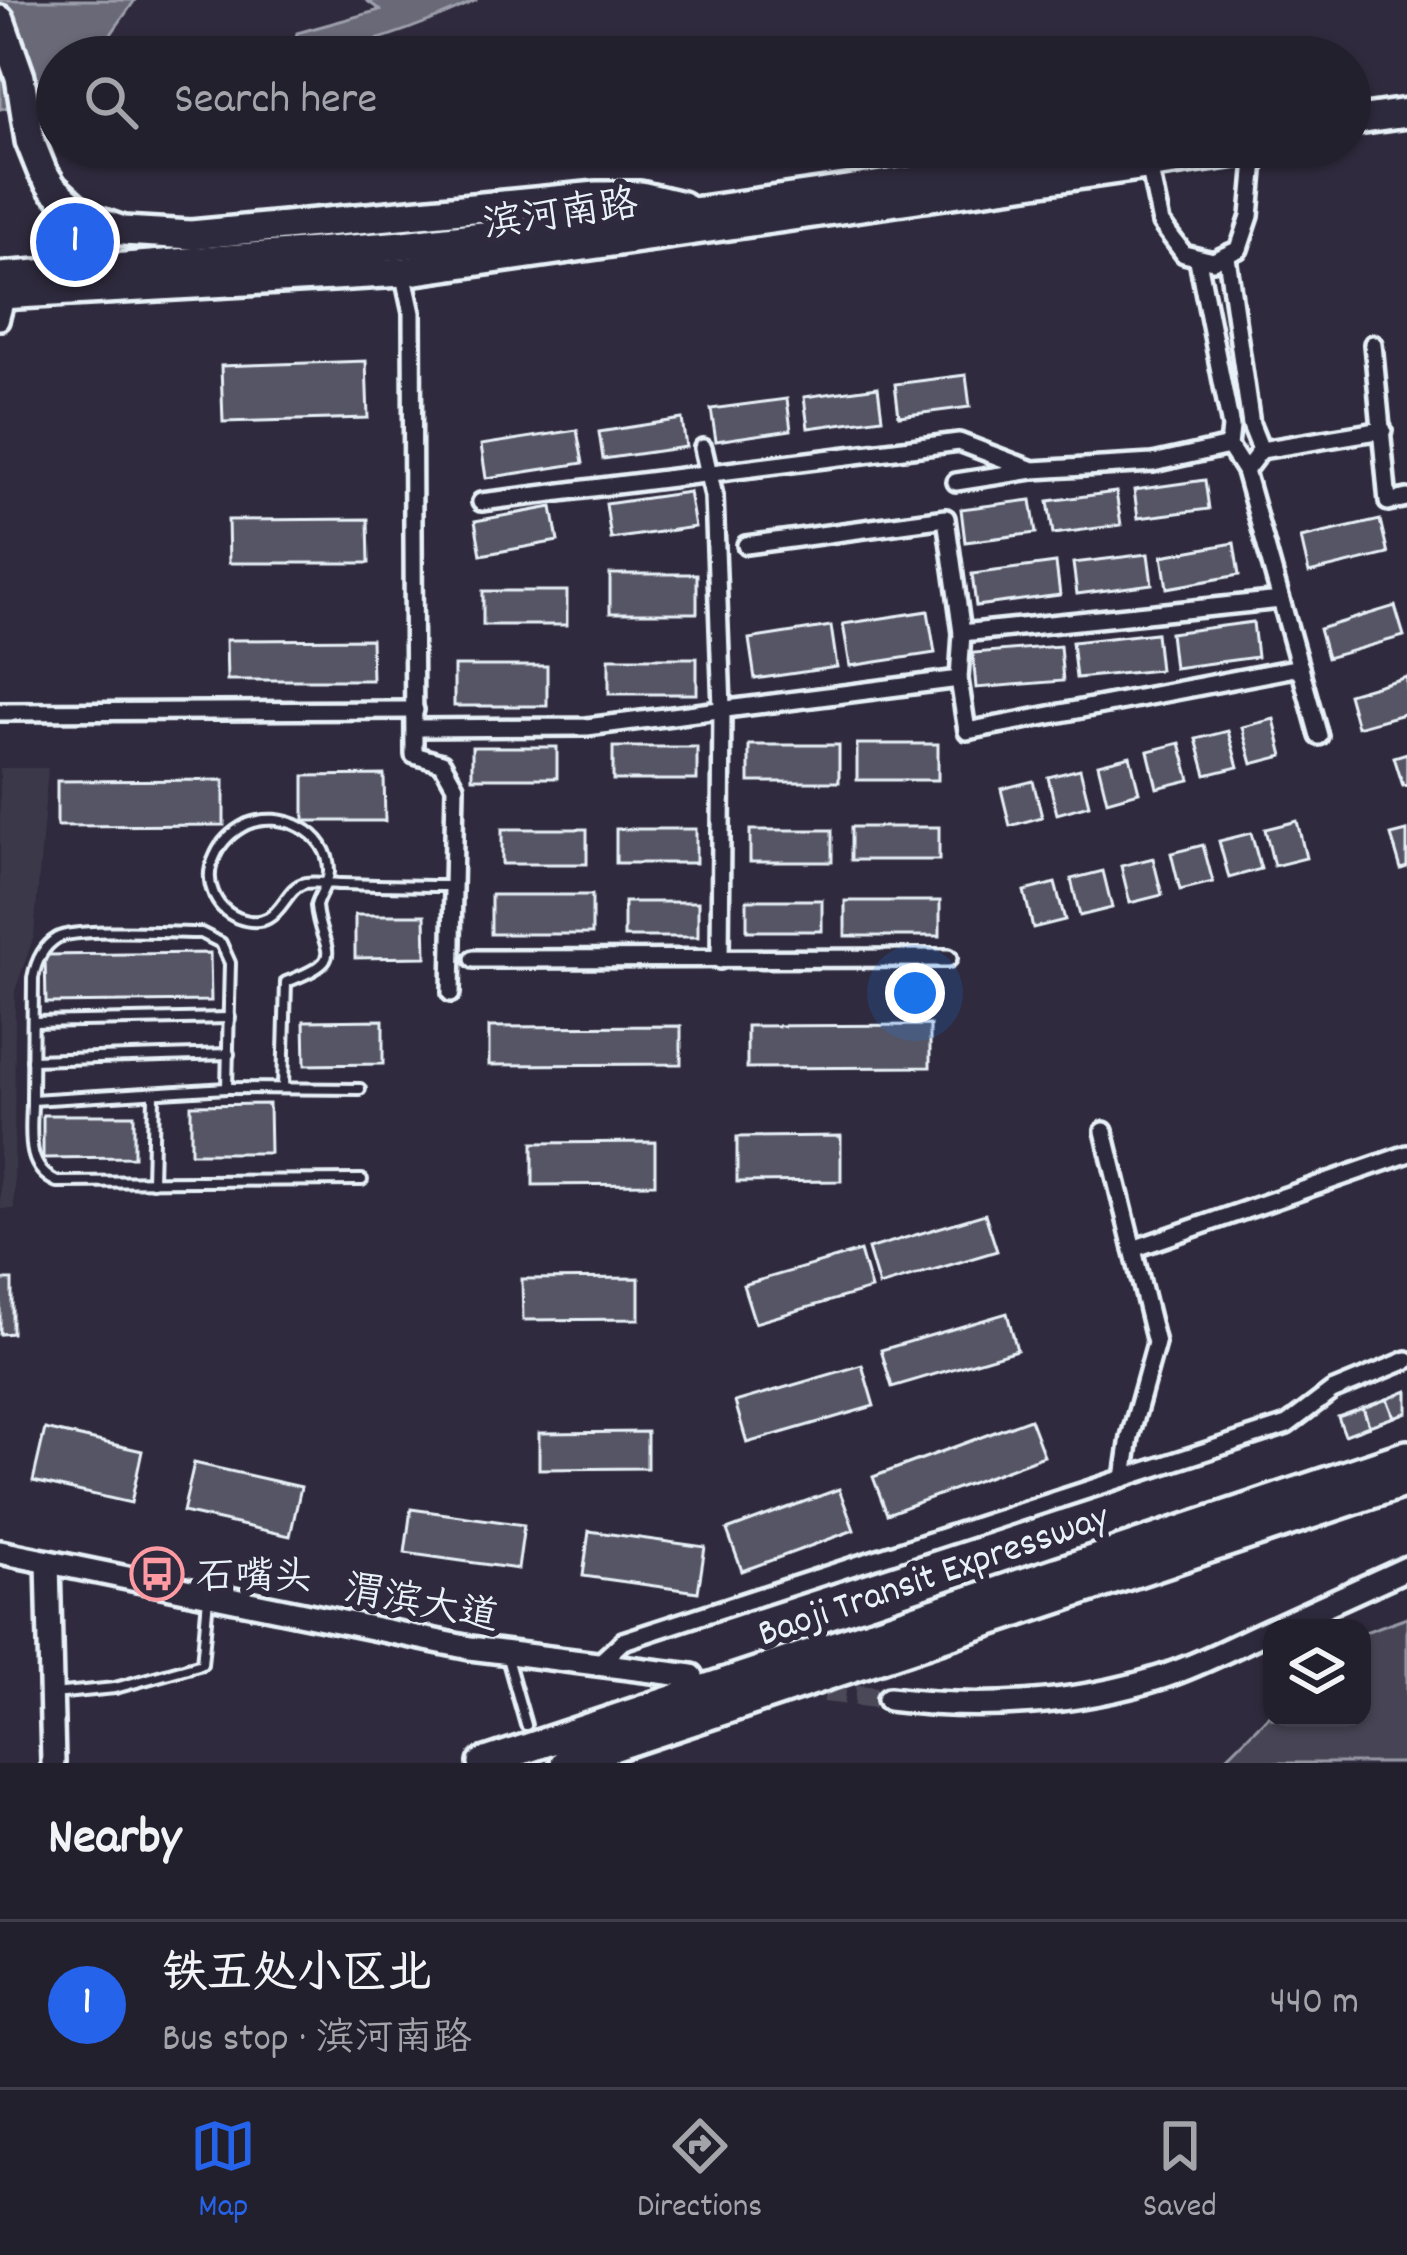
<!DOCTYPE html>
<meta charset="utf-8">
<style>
body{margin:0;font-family:Dekko,"LXGW WenKai TC",sans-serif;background:#2b2836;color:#f1f3f6}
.controls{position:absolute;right:36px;bottom:36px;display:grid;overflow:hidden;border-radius:24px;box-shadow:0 3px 9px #0004}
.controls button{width:108px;height:108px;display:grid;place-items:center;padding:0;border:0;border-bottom:3px solid #403e4a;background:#23202e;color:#f1f3f6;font:60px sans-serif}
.you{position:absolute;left:915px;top:993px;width:42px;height:42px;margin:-30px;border:9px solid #fff;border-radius:50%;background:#1a73e8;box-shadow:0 0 0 18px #1a73e833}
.badge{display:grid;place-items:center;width:78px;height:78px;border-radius:50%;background:#2563eb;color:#fff;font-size:39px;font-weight:700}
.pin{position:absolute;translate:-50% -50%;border:6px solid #fff;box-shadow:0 3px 12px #0006}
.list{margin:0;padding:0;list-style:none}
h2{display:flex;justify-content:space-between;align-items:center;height:156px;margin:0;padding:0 48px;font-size:51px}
h2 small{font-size:39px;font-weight:400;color:#a3a3aa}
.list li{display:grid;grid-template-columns:78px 1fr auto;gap:36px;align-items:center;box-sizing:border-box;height:168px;padding:0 48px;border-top:3px solid #403e4a}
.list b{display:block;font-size:45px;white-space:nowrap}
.list p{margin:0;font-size:39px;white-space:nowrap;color:#a3a3aa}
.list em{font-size:39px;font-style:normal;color:#a3a3aa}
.icon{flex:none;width:66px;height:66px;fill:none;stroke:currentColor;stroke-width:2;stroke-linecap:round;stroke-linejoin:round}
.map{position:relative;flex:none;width:1407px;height:1763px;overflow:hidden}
.search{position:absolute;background:#23202e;box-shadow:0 3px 9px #0004;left:36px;right:36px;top:36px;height:132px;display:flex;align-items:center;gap:30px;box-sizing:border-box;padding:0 42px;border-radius:66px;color:#a3a3aa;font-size:45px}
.sheet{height:324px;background:#23202e}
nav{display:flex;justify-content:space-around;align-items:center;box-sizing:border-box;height:168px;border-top:3px solid #403e4a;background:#23202e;font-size:33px;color:#a3a3aa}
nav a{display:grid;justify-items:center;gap:6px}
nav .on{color:#2563eb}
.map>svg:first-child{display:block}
.built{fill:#3b3749}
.green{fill:#464455;stroke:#979aa6;stroke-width:3}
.water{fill:#696978;stroke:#9c9fab;stroke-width:3}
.building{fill:#575565;stroke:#e8f1f8;stroke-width:3}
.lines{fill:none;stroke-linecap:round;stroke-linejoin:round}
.secondary-tunnel{stroke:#4b4859;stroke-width:21;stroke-dasharray:21 10;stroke-linecap:butt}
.lane-casing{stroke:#e8f1f8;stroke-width:16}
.street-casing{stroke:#e8f1f8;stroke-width:24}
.secondary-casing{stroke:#e8f1f8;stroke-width:30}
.highway-casing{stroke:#e8f1f8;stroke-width:36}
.lane{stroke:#2f2a3d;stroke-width:8}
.street{stroke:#2f2a3d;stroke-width:15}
.secondary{stroke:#2f2a3d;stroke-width:21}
.highway{stroke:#2f2a3d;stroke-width:27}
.labels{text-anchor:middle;stroke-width:12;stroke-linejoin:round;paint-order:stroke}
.street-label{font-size:39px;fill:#e8f1f8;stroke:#2f2a3d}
.poi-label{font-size:39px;fill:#e8f1f8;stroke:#2f2a3d;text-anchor:start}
</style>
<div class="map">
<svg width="1407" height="1763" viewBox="0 0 1407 1763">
<rect width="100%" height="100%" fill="#2f2a3d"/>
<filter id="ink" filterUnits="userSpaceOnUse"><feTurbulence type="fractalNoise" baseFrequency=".00833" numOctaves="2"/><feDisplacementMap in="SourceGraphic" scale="24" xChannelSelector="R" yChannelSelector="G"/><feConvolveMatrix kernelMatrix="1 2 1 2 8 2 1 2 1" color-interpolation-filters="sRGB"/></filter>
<g filter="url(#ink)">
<path class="built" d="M0,768H48L34,936L15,991L14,1209H0Z"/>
<path class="green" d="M1407,1617V1763H1221L1272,1712V1718H1362V1633Z"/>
<g class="water">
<path d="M0,0H135L95,57H57V85L34,101L0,109Z"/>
<path d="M366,0H477C431,22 341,59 292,52L297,33L380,10Z"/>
</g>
<g class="building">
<path d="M366,361L368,418L223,422L221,366Z"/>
<path d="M966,375L970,407L899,416L895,384Z"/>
<path d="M878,387L882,418L808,428L804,397Z"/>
<path d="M787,399L791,430L716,441L711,409Z"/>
<path d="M682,419L686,447L603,459L599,432Z"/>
<path d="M577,430L583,463L486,478L481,445Z"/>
<path d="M1205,480L1209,509L1138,518L1134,490Z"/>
<path d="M689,492L695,527L611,539L606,504Z"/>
<path d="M1116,492L1121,525L1053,534L1048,501Z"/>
<path d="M1031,500L1036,533L965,542L961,509Z"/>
<path d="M552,507L558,541L481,555L475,521Z"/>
<path d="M368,519L369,563H229L228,520Z"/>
<path d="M1380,520L1388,554L1309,573L1301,538Z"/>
<path d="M1234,543L1239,575L1167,588L1162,556Z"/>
<path d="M1148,554L1152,584L1077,594L1073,563Z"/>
<path d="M1056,563L1060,595L976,606L972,574Z"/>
<rect x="610" y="574" width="87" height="39"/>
<rect x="483" y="591" width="84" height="34"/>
<path d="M1395,606L1404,636L1327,658L1319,629Z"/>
<path d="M928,611L935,653L850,666L843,624Z"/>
<path d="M1253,622L1257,657L1174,668L1170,633Z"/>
<path d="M831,626L837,667L755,679L749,639Z"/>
<path d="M1156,633L1160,670L1076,678L1072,642Z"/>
<path d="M371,639L372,680H227L226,640Z"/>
<path d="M1060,646L1063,681L976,688L973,653Z"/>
<rect x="609" y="658" width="88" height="36"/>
<rect x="454" y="666" width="93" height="40"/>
<path d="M1407,677V713L1357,727L1348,694Z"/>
<path d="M1274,719L1283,756L1252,764L1242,727Z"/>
<path d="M1228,731L1238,767L1206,775L1196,739Z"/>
<path d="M1180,743L1190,780L1157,788L1148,751Z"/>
<rect x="857" y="744" width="81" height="36"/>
<rect x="749" y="745" width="90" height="37"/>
<rect x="472" y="747" width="85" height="31"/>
<rect x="613" y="747" width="84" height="33"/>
<path d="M1407,753V785L1403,786L1394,757Z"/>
<path d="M1130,756L1139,792L1107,801L1098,764Z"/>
<path d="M1080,769L1089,805L1057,814L1048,777Z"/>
<path d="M384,775L385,821H304V776Z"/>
<path d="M224,780V825L57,826V781Z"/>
<path d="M1033,781L1042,817L1010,826L1001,789Z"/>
<path d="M1297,821L1306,858L1274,866L1265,829Z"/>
<rect x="851" y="827" width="88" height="33"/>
<rect x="502" y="829" width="85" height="35"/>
<rect x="616" y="829" width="80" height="34"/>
<rect x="750" y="830" width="82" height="32"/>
<path d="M1407,831V867L1401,869L1391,835Z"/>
<path d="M1251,833L1261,869L1229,878L1219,841Z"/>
<path d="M1203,845L1213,882L1180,890L1171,853Z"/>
<path d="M1153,858L1162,895L1130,903L1121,866Z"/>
<path d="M1103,871L1112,908L1080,916L1071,879Z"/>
<path d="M1055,883L1065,920L1033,928L1024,891Z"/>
<rect x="491" y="895" width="101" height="39"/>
<rect x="747" y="900" width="75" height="31"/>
<rect x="845" y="901" width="95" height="35"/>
<rect x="624" y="902" width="74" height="35"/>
<path d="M355,915H425L426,957L355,958Z"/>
<path d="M210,953L211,1001L46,1003L45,955Z"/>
<path d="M383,1020V1064L305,1065L304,1021Z"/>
<path d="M930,1025V1067L747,1068V1026Z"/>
<path d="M681,1026V1064L489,1065V1027Z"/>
<path d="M269,1104L270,1153H191V1105Z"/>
<path d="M43,1115H134V1157L43,1158Z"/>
<path d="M841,1136V1181L737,1182V1137Z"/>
<path d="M655,1142V1184L533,1185V1143Z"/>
<path d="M985,1214L997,1251L879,1286L868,1249Z"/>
<path d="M860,1251L871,1289L755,1323L743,1285Z"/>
<path d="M639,1278V1319L523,1320L522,1279Z"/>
<path d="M0,1280H12V1333L0,1334Z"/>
<path d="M1007,1313L1017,1350L892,1387L881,1350Z"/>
<path d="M862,1365L874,1406L747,1443L735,1402Z"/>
<path d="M1407,1391V1412L1394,1417L1387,1399Z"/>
<path d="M1387,1399L1394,1417L1369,1426L1363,1408Z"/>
<path d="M1363,1408L1369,1426L1345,1435L1338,1417Z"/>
<path d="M1030,1419L1044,1456L887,1514L873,1477Z"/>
<path d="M45,1429L142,1451L131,1503L33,1481Z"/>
<path d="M647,1432V1468L539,1469V1433Z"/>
<path d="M194,1463L301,1487L290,1536L183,1512Z"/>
<path d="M839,1489L854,1530L742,1571L727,1530Z"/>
<path d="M411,1509L524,1525L518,1569L405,1553Z"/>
<path d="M589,1531L705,1547L698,1592L583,1576Z"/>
</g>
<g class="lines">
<path class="secondary-tunnel" d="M794,1688L889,1699"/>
<g class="lane-casing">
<g id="lane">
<path d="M201,933L221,943L230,963L227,1088L32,1100L33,978C36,962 42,947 57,938C78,927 172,933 201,933Z"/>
<path d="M33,1022L230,1018"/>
<path d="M32,1060L229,1054"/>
<path d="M227,1088L360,1089"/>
<path d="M283,1088L286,982C352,957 320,953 316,906C319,894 328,885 329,872C330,831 281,810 247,824C233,831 221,842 215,856C209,868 208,880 213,892C217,904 226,913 238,918C282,934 281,888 305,883C316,881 331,884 342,884C379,885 416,886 453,886"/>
<path d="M32,1100C32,1132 24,1167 57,1182L362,1180"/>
<path d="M152,1182L154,1095"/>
<path d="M507,1658L526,1725"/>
<path d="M53,1694L115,1688L202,1664L208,1598"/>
</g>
</g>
<g class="street-casing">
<g id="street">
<path d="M1149,165L1161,223L1184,254L1213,261L1239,249L1250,216L1256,149"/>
<path d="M1227,257L1251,425L1261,450L1245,471"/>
<path d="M1198,260L1231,427L1229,446L1245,471L1319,736"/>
<path d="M403,272L412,313L414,755L442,763L455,786L451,993"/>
<path d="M0,321L7,295"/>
<path d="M1373,344L1388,502L1407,498"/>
<path d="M703,448L714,496L722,707L720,960"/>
<path d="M1261,450L1383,430"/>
<path d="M956,482L1033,470L1153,463L1229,446"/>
<path d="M481,502L959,442L1033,470"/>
<path d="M746,545L946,518L962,633L959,679L967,731L1300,667"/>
<path d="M962,633L1281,600"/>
<path d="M0,712L415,710"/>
<path d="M415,728L587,727L959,679"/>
<path d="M474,959L948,958"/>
<path d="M1104,1131L1156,1343L1130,1437L1124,1478"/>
<path d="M1133,1249L1407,1154"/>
<path d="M598,1664L623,1641L1287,1425L1332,1391L1407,1360"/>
</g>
</g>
<g class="secondary-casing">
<g id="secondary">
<path d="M0,1552L470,1648L692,1676"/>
<path d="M48,1562L53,1763"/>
<path d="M1275,1628L1407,1568"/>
<path d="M889,1699C979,1710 1075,1705 1162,1677C1200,1665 1236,1645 1272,1629"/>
</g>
</g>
<g class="highway-casing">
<g id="highway">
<path d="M0,20L20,77L30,141L42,171L53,188L86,218L123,231L191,235L597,196H640L682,206"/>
<path d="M1350,121L1407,113"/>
<path d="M0,277L403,245L701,211L1085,156"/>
<path d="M0,295L403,272L1271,147"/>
<path d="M483,1763L1407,1455"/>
<path d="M565,1763L1407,1482"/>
</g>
</g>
<use href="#lane" class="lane"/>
<use href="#street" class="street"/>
<use href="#secondary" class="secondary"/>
<use href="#highway" class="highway"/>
</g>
</g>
<defs>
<g id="bus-ring" transform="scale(2.7)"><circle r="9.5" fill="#2f2a3d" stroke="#ff9aa2" stroke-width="1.5"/><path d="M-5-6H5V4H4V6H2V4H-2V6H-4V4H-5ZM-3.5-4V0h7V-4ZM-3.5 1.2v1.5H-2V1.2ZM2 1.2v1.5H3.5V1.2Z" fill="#ff9aa2"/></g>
</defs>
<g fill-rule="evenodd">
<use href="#bus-ring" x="157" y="1574"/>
</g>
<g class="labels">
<g class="street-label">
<text transform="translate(560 211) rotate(-8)" y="14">滨河南路</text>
<text transform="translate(932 1572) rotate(-19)" y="14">Baoji Transit Expressway</text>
<text transform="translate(422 1600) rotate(11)" y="14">渭滨大道</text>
</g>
<g class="poi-label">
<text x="196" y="1588">石嘴头</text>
</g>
</g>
</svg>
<div class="controls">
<button><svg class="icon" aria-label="layers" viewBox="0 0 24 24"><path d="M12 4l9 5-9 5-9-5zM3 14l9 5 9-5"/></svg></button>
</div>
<div class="you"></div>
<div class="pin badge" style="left:75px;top:242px">1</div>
<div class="search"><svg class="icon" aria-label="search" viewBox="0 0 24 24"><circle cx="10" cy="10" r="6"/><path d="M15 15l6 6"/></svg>Search here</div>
</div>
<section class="sheet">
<h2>Nearby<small></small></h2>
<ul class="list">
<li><span class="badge">1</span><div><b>铁五处小区北</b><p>Bus stop · 滨河南路</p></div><em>440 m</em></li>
</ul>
</section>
<nav>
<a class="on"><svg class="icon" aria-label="map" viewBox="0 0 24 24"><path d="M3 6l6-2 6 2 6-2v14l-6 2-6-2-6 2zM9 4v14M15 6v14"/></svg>Map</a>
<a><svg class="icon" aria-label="directions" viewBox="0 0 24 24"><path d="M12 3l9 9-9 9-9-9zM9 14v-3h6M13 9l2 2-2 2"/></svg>Directions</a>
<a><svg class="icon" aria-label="saved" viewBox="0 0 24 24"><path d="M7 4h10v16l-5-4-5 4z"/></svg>Saved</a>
</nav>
